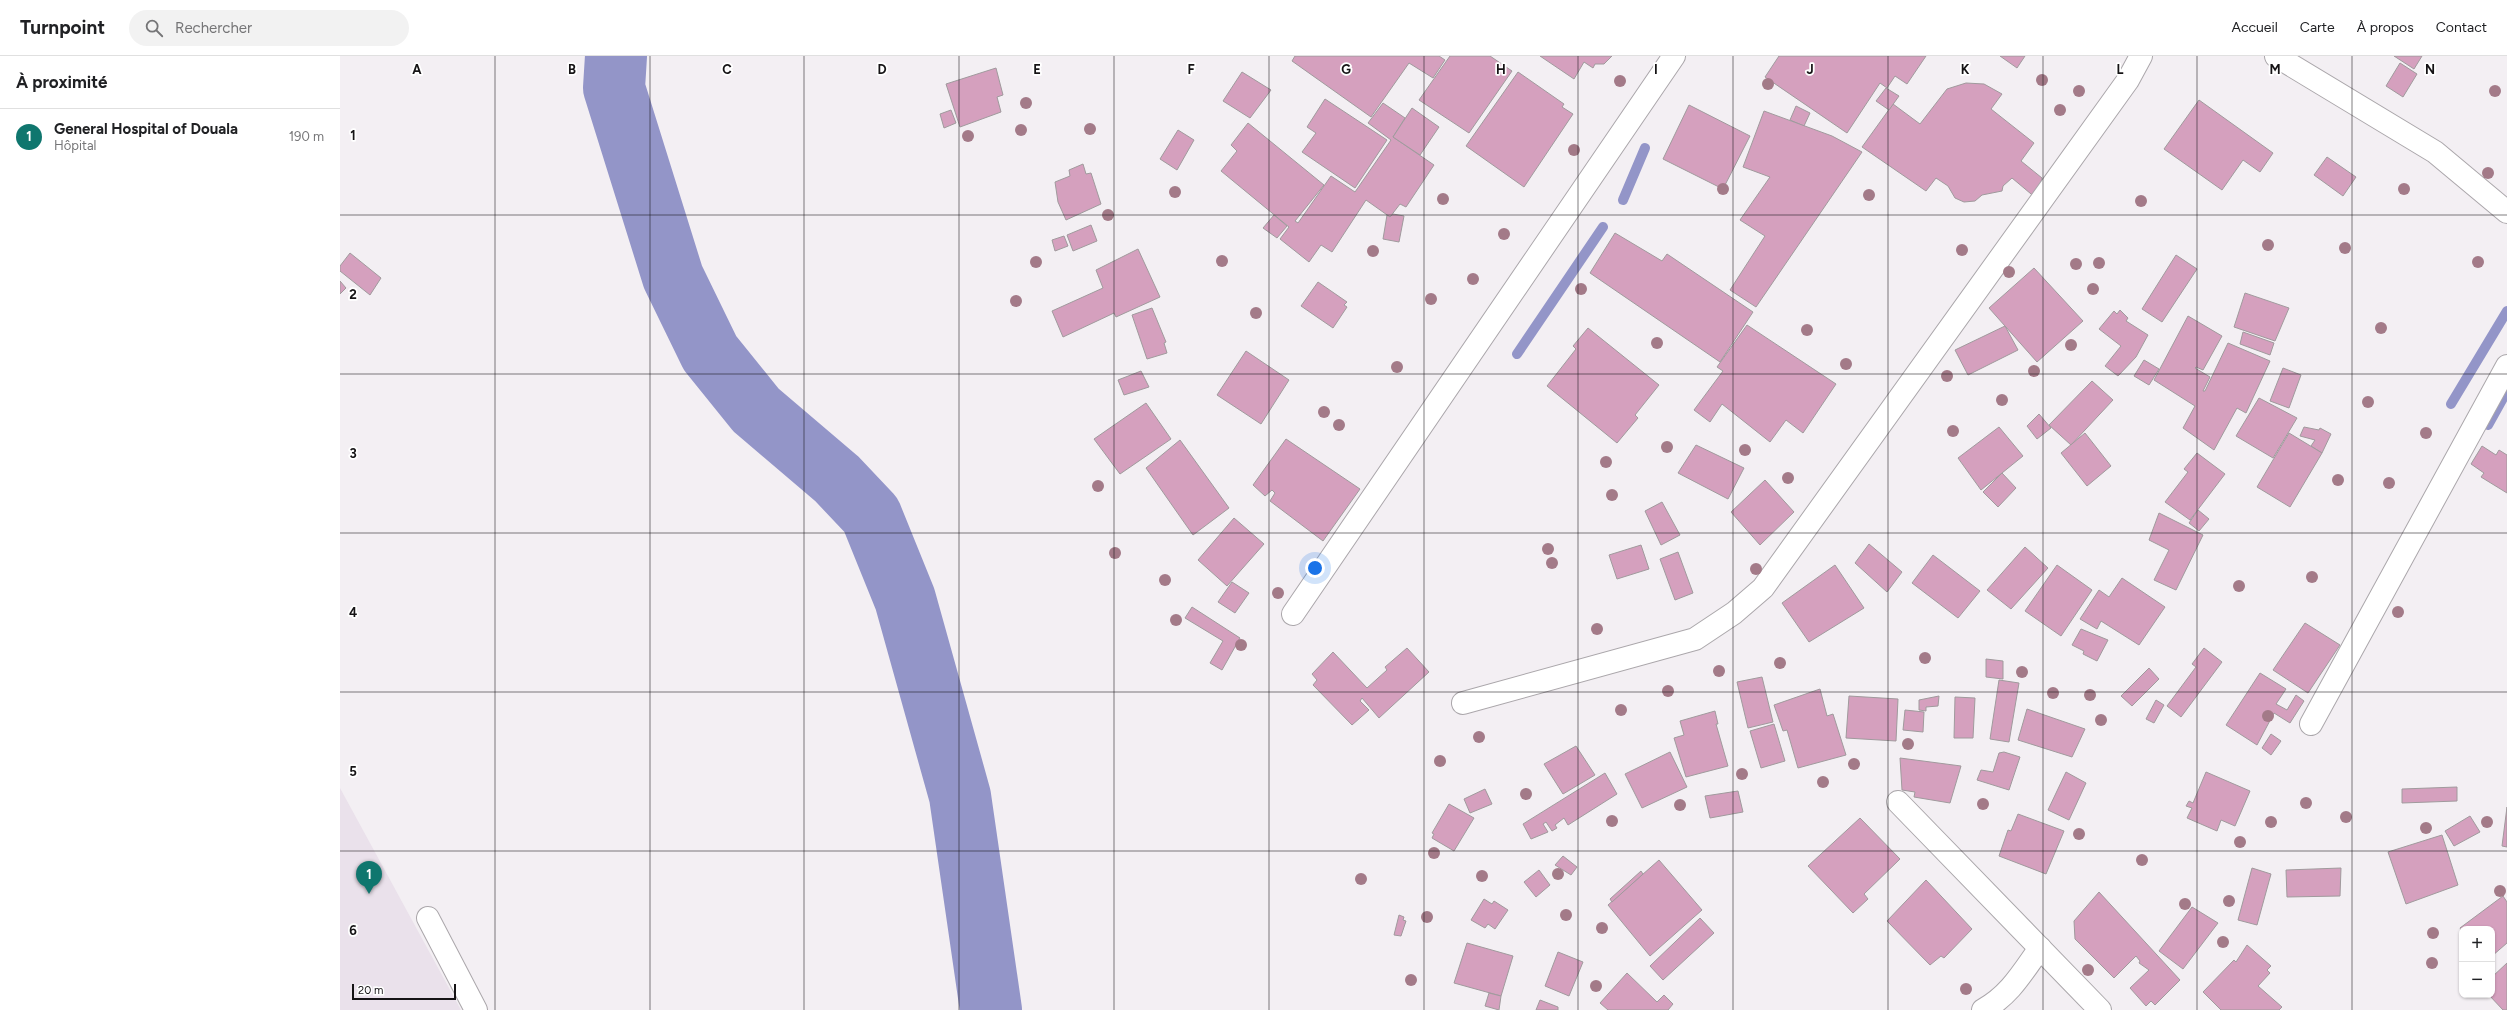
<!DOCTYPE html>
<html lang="fr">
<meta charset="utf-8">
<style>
body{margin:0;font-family:Figtree,sans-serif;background:#f2f2f2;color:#202124}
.controls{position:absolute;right:12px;bottom:12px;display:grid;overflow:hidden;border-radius:8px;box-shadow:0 1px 3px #0004}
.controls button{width:36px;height:36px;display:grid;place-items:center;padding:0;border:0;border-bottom:1px solid #e0e0e0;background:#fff;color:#202124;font:20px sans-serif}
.scale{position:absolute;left:12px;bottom:10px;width:104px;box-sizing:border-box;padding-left:4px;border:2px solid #151315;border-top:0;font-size:11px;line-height:14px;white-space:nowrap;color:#151315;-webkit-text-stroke:3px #fff;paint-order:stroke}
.you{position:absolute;left:975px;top:512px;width:14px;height:14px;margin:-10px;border:3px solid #fff;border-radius:50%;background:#1a73e8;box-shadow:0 0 0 6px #1a73e833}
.badge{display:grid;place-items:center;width:26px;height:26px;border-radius:50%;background:#0f766e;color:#fff;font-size:13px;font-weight:700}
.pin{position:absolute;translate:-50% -33px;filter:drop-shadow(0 1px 2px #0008)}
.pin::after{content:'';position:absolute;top:21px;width:14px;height:12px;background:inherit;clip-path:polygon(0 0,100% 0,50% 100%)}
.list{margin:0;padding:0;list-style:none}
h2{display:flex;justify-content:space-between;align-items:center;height:52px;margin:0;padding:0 16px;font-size:17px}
h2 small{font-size:13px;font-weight:400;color:#757577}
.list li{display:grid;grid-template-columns:26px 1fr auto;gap:12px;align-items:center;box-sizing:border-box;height:56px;padding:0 16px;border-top:1px solid #e0e0e0}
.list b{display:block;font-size:15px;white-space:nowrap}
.list p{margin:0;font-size:13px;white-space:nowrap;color:#757577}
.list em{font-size:13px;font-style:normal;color:#757577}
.icon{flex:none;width:22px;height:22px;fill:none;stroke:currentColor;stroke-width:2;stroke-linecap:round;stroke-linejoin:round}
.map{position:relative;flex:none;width:2167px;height:954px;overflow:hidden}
header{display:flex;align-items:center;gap:24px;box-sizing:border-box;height:56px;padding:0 20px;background:#fff;border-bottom:1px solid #e0e0e0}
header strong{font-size:19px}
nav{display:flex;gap:22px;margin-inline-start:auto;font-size:14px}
.search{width:280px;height:36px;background:#f2f2f2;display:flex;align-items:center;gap:10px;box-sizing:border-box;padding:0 14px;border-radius:22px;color:#757577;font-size:15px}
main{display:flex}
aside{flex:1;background:#fff}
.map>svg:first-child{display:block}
.built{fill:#eae1eb}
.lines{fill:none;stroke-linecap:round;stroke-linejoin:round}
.stream{stroke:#9395c8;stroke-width:10}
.river{stroke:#9395c8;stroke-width:62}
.building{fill:#d5a0be;stroke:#a09a9d}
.street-casing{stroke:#aba7ab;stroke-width:24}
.street{stroke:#fff;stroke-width:22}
.tree{fill:#a37a88}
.grid{fill:none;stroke:#151315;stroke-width:1;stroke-opacity:0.55}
.grid-label{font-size:13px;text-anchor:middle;font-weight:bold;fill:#151315;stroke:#fff;stroke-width:3.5;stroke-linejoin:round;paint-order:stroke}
</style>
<header>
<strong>Turnpoint</strong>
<div class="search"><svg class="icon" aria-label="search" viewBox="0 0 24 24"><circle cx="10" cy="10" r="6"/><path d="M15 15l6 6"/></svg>Rechercher</div>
<nav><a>Accueil</a><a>Carte</a><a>À propos</a><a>Contact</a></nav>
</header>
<main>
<aside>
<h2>À proximité<small></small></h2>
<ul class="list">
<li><span class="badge">1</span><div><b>General Hospital of Douala</b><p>Hôpital</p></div><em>190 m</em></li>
</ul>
</aside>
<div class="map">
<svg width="2167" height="954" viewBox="0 0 2167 954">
<rect width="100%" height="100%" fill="#f3eff3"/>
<path class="built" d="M0,732L115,943L121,954H0Z"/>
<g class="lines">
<g class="stream">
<path d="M1283,144L1305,92"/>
<path d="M1177,298L1263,171"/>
<path d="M2111,348L2167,255"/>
<path d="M2148,369L2167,335"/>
</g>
<path class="river" d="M276,0L274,32L333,221L370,297L416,354L497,423L531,459L565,543L620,740L651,954"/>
</g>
<g class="building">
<path d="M955,0H1099L1105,4L1093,22L1069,7L1031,61L952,5Z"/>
<path d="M1110,0H1150L1172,15L1129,77L1079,44Z"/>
<path d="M1200,0H1272L1264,8H1255L1253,12L1244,6L1234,23Z"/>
<path d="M1439,0H1586L1567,28L1555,20L1547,32L1540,27L1507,77L1425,21Z"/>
<path d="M1660,0H1685L1677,12Z"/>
<path d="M2054,0H2082L2074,13Z"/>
<path d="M2060,7L2077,18L2063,41L2046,30Z"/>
<path d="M656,12L663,39L657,41L661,56L620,71L606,28Z"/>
<path d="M902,16L931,34L910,62L883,45Z"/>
<path d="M1178,16L1224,48L1222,51L1233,58L1184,131L1126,90Z"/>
<path d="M1626,27L1644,28L1662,38L1651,53L1694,87L1681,105L1702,122L1697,143L1672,122L1663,130L1662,135L1642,139L1635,145L1624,146L1615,142L1608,130L1596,122L1586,135L1522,91L1553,48L1580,68L1607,33Z"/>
<path d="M1546,32L1559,40L1549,54L1536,45Z"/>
<path d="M985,43L1047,84L1015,132L962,96L976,77L967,71Z"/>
<path d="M1859,44L1933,97L1920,116L1903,104L1882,134L1824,93Z"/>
<path d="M1043,47L1065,62L1053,81L1094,109L1066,151L1060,148L1050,161L1026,144L992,196L981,189L969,206L940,183L949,171L881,115L897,95L891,89L908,67L984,129L955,165L958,167L991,120L1015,136L1051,84L1028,67Z"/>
<path d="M1349,49L1410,80L1383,133L1323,103Z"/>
<path d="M1456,50L1470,57L1464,70L1450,64Z"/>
<path d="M1072,52L1099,71L1080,99L1053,81Z"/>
<path d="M611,54L616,67L604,72L600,58Z"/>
<path d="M1424,55L1492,80L1522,96L1416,251L1390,234L1425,180L1400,164L1430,121L1403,111Z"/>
<path d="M838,74L854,84L837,114L820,103Z"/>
<path d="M1987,101L2016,121L2003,140L1974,119Z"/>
<path d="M743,108L746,118L751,117L761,148L726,164L718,146L715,126L730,120L729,114Z"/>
<path d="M1053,158L1064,160L1059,186L1043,183L1047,159L1050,161Z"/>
<path d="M934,159L947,170L937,182L923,172Z"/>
<path d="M751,169L757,185L733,195L727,179Z"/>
<path d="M1275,177L1322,205L1327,198L1413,256L1380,306L1250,217Z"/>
<path d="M724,180L728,190L715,195L712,184Z"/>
<path d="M798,193L820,241L776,261L774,257L723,281L712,255L763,232L756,214Z"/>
<path d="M10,197L41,222L30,239L0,215V210Z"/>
<path d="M1836,199L1857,213L1822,266L1802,253Z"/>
<path d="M1694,212L1743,265L1697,306L1649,252Z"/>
<path d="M0,225L6,232L0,238Z"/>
<path d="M978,226L1007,246L1004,249L1007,251L993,272L961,250Z"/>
<path d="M1905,237L1949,252L1935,285L1894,271Z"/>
<path d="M812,252L826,286L824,287L827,297L807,303L792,259Z"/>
<path d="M1780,254L1788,262L1786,265L1808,279L1796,301L1778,320L1765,310L1781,290L1759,273L1774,255L1777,258Z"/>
<path d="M1848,260L1882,280L1863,314L1856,311L1855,312L1870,321L1863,335H1865L1888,287L1930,305L1906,357L1897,352L1874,394L1843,372L1855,350L1814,324Z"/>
<path d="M1407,269L1496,328L1463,377L1446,364L1430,386L1382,348L1370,366L1354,354L1383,315L1377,311Z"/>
<path d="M1665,270L1678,294L1628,319L1615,294Z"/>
<path d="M1248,272L1319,329L1295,359L1298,362L1277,387L1207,330L1236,293L1233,290Z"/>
<path d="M1903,276L1934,287L1930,299L1900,288Z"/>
<path d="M906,295L949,324L921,368L877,339Z"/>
<path d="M1804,304L1819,313L1809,329L1794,320Z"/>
<path d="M1943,312L1961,319L1949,352L1930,345Z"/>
<path d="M801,315L809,331L784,339L778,324Z"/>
<path d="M1752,325L1773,344L1731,389L1709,369Z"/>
<path d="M1919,342L1957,362L1933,402L1896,380Z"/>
<path d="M806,347L831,383L780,418L754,383Z"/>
<path d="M1699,358L1711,372L1697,383L1687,370Z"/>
<path d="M1659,371L1683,400L1641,434L1618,402Z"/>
<path d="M1964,371L1979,374L1980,372L1991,378L1982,397L1971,390L1975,384L1960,380Z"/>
<path d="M1745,377L1771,410L1747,430L1721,397Z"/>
<path d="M1949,377L1982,397L1950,451L1917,431Z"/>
<path d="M946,383L1020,433L983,485L930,445L935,437L932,434L925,440L913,429Z"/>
<path d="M840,384L889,452L853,479L806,412Z"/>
<path d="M1356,389L1404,412L1388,443L1338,417Z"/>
<path d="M2142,390L2156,399L2159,394L2167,399V437L2141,421L2144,417L2131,408Z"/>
<path d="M1857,397L1885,418L1850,464L1825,446L1848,416L1844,413Z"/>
<path d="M1662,417L1676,432L1658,451L1643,436Z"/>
<path d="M1425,424L1454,456L1420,489L1391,456Z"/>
<path d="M1322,446L1340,479L1321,489L1305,455Z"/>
<path d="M1858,454L1869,463L1859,475L1849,467Z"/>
<path d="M1819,457L1863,479L1836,534L1814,524L1829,494L1809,484Z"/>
<path d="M894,462L924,488L887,530L858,504Z"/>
<path d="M1529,488L1562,516L1547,536L1515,507Z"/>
<path d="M1301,489L1309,513L1277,523L1269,499Z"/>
<path d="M1685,491L1708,512L1671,553L1647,534Z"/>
<path d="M1338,496L1353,537L1335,544L1320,503Z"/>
<path d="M1593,499L1640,535L1618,562L1572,527Z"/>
<path d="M1495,509L1524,552L1469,586L1442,547Z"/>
<path d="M1717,509L1752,534L1721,580L1685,555Z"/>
<path d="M1782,522L1825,551L1799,589L1761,565L1757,573L1740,563L1759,534L1769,541Z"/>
<path d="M892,526L909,537L895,557L878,546Z"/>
<path d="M852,551L900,582L882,614L870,607L883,585L845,562Z"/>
<path d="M1965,567L2000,589L1968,637L1933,614Z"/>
<path d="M1741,573L1768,584L1757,605L1743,598L1744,595L1732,589Z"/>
<path d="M1067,592L1089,616L1039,662L1022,642L1020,645L1029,654L1012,669L973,629L977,624L972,618L993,596L1027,632L1047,614L1045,611Z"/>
<path d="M1864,592L1882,606L1841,661L1827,650L1856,611L1852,608Z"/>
<path d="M1646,603L1663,605V623L1646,621Z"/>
<path d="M1809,612L1819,623L1792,650L1781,640Z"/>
<path d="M1920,617L1946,633L1936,648L1947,654L1956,639L1964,645L1950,667L1934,657L1917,689L1886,669Z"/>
<path d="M1422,621L1433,666L1408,672L1397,626Z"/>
<path d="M1659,624L1679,627L1669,686L1650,683Z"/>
<path d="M1480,633L1487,660L1493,658L1506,699L1458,712L1447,674L1443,675L1434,649Z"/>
<path d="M1509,640L1558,643L1556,685L1506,682Z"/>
<path d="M1599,640L1598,650L1586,651V655L1579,654V644Z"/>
<path d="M1615,641L1635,642L1633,682H1614Z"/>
<path d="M1816,644L1824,649L1814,667L1806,663Z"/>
<path d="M1687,653L1745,673L1732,701L1678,684Z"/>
<path d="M1565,654L1584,656L1583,676L1563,674Z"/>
<path d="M1375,655L1378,668H1376L1388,710L1346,721L1334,682L1344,679L1340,665Z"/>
<path d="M1434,668L1445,705L1421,712L1410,675Z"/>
<path d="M1931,678L1941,685L1931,699L1922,692Z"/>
<path d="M1236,690L1255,719L1223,738L1204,708Z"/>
<path d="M1330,696L1347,731L1302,752L1285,718Z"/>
<path d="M1664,696L1680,701L1669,734L1637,724L1641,714L1653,716L1659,697Z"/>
<path d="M1560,702L1621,710L1610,747L1574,741L1575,736L1562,734Z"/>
<path d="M1726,716L1746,727L1729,764L1708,754Z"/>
<path d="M1866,716L1910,735L1895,770L1881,764L1877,775L1847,762L1852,752L1846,750L1849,745L1853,747Z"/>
<path d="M1265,717L1277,738L1228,769L1224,762L1215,769L1217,772L1212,775L1206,766L1203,768L1208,776L1191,783L1183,768Z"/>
<path d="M2117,731V745L2062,747V733Z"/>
<path d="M1145,733L1152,748L1130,757L1124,743Z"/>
<path d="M1398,735L1403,756L1370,762L1365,740Z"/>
<path d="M1109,748L1134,762L1114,795L1092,782L1094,778L1092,777Z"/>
<path d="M2167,751V791L2162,790Z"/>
<path d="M1678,758L1724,775L1706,818L1659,800L1668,774L1671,775Z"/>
<path d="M2130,760L2140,776L2114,790L2105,775Z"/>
<path d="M1520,762L1560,803L1524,838L1528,843L1513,857L1468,810Z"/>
<path d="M2102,779L2118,829L2066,848L2048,796Z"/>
<path d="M1223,800L1237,811L1231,819L1215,809Z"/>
<path d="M1319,804L1362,854L1310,900L1268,849Z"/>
<path d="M1912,812L1931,818L1917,869L1898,864Z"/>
<path d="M2001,812L2000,840L1947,841L1946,814Z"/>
<path d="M1199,814L1210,829L1196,841L1184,826Z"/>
<path d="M1301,815L1303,818L1272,846L1270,843Z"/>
<path d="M1586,824L1632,873L1604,902L1601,900L1590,909L1547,865Z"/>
<path d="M1759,836L1840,924L1815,949L1811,945L1806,950L1790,932L1809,914L1799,907L1800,905L1796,900L1774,922L1735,883L1734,865Z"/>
<path d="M2163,840L2167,846V887L2152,900V873H2122V875L2120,872Z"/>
<path d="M1144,843L1152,848L1154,845L1168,854L1155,873L1148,868L1145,872L1131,864Z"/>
<path d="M1852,851L1878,867L1843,913L1819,895Z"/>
<path d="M1059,859L1064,861L1063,864L1066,865L1061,880L1054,879Z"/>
<path d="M1360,862L1374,877L1323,924L1310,910Z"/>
<path d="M1127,887L1173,900L1161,940L1114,927Z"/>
<path d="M1907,889L1931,910L1927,914L1930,917L1918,930L1942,951L1939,954H1881L1863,936L1894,904L1896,906Z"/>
<path d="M1218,896L1243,906L1229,940L1205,930Z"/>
<path d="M2167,907V954H2163L2149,939H2152V921Z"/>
<path d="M1287,917L1317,946L1324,939L1333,948L1328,954H1268L1260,947Z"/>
<path d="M1149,937L1161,940L1159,954L1145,950Z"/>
<path d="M1200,944L1218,951V954H1196Z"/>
</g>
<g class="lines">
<g class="street-casing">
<g id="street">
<path d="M1936,0L2095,96L2167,156"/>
<path d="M953,558L1334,0"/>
<path d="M1123,647L1355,583L1394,557L1423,532L1788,24L1801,0"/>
<path d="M1971,668L2167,310"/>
<path d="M1558,746L1760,954"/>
<path d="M88,862L136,954"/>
<path d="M1643,954C1670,939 1682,917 1700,892"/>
</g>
</g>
<use href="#street" class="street"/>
</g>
<g class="tree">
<circle cx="1702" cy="24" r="6"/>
<circle cx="1280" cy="25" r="6"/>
<circle cx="1428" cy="28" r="6"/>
<circle cx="1739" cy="35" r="6"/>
<circle cx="2155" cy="35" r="6"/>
<circle cx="686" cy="47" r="6"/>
<circle cx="1720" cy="54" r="6"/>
<circle cx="750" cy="73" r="6"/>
<circle cx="681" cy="74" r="6"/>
<circle cx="628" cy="80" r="6"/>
<circle cx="1234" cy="94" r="6"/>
<circle cx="2148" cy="117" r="6"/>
<circle cx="1383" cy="133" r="6"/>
<circle cx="2064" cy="133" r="6"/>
<circle cx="835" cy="136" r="6"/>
<circle cx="1529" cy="139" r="6"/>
<circle cx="1103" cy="143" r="6"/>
<circle cx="1801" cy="145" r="6"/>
<circle cx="768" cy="159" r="6"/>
<circle cx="1164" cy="178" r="6"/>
<circle cx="1928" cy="189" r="6"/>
<circle cx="2005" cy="192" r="6"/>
<circle cx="1622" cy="194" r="6"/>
<circle cx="1033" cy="195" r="6"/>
<circle cx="882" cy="205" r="6"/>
<circle cx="696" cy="206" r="6"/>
<circle cx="2138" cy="206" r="6"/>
<circle cx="1759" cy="207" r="6"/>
<circle cx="1736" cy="208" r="6"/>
<circle cx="1669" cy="216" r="6"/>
<circle cx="1133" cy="223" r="6"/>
<circle cx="1241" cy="233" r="6"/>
<circle cx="1753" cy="233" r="6"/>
<circle cx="1091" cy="243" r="6"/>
<circle cx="676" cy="245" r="6"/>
<circle cx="916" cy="257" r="6"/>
<circle cx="2041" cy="272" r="6"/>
<circle cx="1467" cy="274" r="6"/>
<circle cx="1317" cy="287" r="6"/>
<circle cx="1731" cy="289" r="6"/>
<circle cx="1506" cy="308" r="6"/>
<circle cx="1057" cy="311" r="6"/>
<circle cx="1694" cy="315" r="6"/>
<circle cx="1607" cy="320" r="6"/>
<circle cx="1662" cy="344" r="6"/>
<circle cx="2028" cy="346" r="6"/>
<circle cx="984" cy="356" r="6"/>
<circle cx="999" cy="369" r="6"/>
<circle cx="1613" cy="375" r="6"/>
<circle cx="2086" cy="377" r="6"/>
<circle cx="1327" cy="391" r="6"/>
<circle cx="1405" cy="394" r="6"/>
<circle cx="1266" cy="406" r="6"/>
<circle cx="1448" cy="422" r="6"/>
<circle cx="1998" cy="424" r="6"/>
<circle cx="2049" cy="427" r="6"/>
<circle cx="758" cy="430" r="6"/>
<circle cx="1272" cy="439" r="6"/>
<circle cx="1208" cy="493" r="6"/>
<circle cx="775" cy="497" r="6"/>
<circle cx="1212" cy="507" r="6"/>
<circle cx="1416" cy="513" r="6"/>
<circle cx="1972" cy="521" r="6"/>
<circle cx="825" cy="524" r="6"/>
<circle cx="1899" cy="530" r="6"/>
<circle cx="938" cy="537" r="6"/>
<circle cx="2058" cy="556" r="6"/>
<circle cx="836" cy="564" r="6"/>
<circle cx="1257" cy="573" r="6"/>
<circle cx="901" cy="589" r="6"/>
<circle cx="1585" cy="602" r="6"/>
<circle cx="1440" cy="607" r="6"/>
<circle cx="1379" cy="615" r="6"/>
<circle cx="1682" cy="616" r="6"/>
<circle cx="1328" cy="635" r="6"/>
<circle cx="1713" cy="637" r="6"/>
<circle cx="1750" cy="639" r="6"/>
<circle cx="1281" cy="654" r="6"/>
<circle cx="1928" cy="660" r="6"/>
<circle cx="1761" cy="664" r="6"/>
<circle cx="1139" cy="681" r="6"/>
<circle cx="1568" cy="688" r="6"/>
<circle cx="1100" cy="705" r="6"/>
<circle cx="1514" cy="708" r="6"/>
<circle cx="1402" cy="718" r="6"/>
<circle cx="1483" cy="726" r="6"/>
<circle cx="1186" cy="738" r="6"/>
<circle cx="1966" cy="747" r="6"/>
<circle cx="1643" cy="748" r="6"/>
<circle cx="1340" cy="749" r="6"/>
<circle cx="2006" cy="761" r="6"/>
<circle cx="1272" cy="765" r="6"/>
<circle cx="1931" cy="766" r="6"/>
<circle cx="2147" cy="766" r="6"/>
<circle cx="2086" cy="772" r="6"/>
<circle cx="1739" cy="778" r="6"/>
<circle cx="1900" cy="786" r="6"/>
<circle cx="1094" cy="797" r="6"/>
<circle cx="1802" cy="804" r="6"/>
<circle cx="1218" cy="818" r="6"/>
<circle cx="1142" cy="820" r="6"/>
<circle cx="1021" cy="823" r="6"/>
<circle cx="2160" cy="835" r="6"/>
<circle cx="1889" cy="845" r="6"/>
<circle cx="1845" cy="848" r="6"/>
<circle cx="1226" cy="859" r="6"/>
<circle cx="1087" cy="861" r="6"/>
<circle cx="1262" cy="872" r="6"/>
<circle cx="2093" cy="877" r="6"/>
<circle cx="1883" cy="886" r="6"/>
<circle cx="2092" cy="907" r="6"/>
<circle cx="1748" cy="914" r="6"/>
<circle cx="1071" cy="924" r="6"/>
<circle cx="1256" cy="930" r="6"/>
<circle cx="1626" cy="933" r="6"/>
</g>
<path class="grid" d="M155,0V954M310,0V954M464,0V954M619,0V954M774,0V954M929,0V954M1084,0V954M1238,0V954M1393,0V954M1548,0V954M1703,0V954M1857,0V954M2012,0V954M0,159H2167M0,318H2167M0,477H2167M0,636H2167M0,795H2167"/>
<g class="grid-label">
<text x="77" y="18">A</text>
<text x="232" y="18">B</text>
<text x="387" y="18">C</text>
<text x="542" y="18">D</text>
<text x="697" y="18">E</text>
<text x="851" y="18">F</text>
<text x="1006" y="18">G</text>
<text x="1161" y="18">H</text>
<text x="1316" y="18">I</text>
<text x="1470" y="18">J</text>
<text x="1625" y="18">K</text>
<text x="1780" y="18">L</text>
<text x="1935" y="18">M</text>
<text x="2090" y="18">N</text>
<text x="13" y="84">1</text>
<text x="13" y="243">2</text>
<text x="13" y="402">3</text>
<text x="13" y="561">4</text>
<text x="13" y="720">5</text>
<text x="13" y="879">6</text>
</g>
</svg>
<div class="controls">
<button>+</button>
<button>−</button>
</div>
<div class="scale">20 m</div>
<div class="you"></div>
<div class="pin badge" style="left:29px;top:838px">1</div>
</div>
</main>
